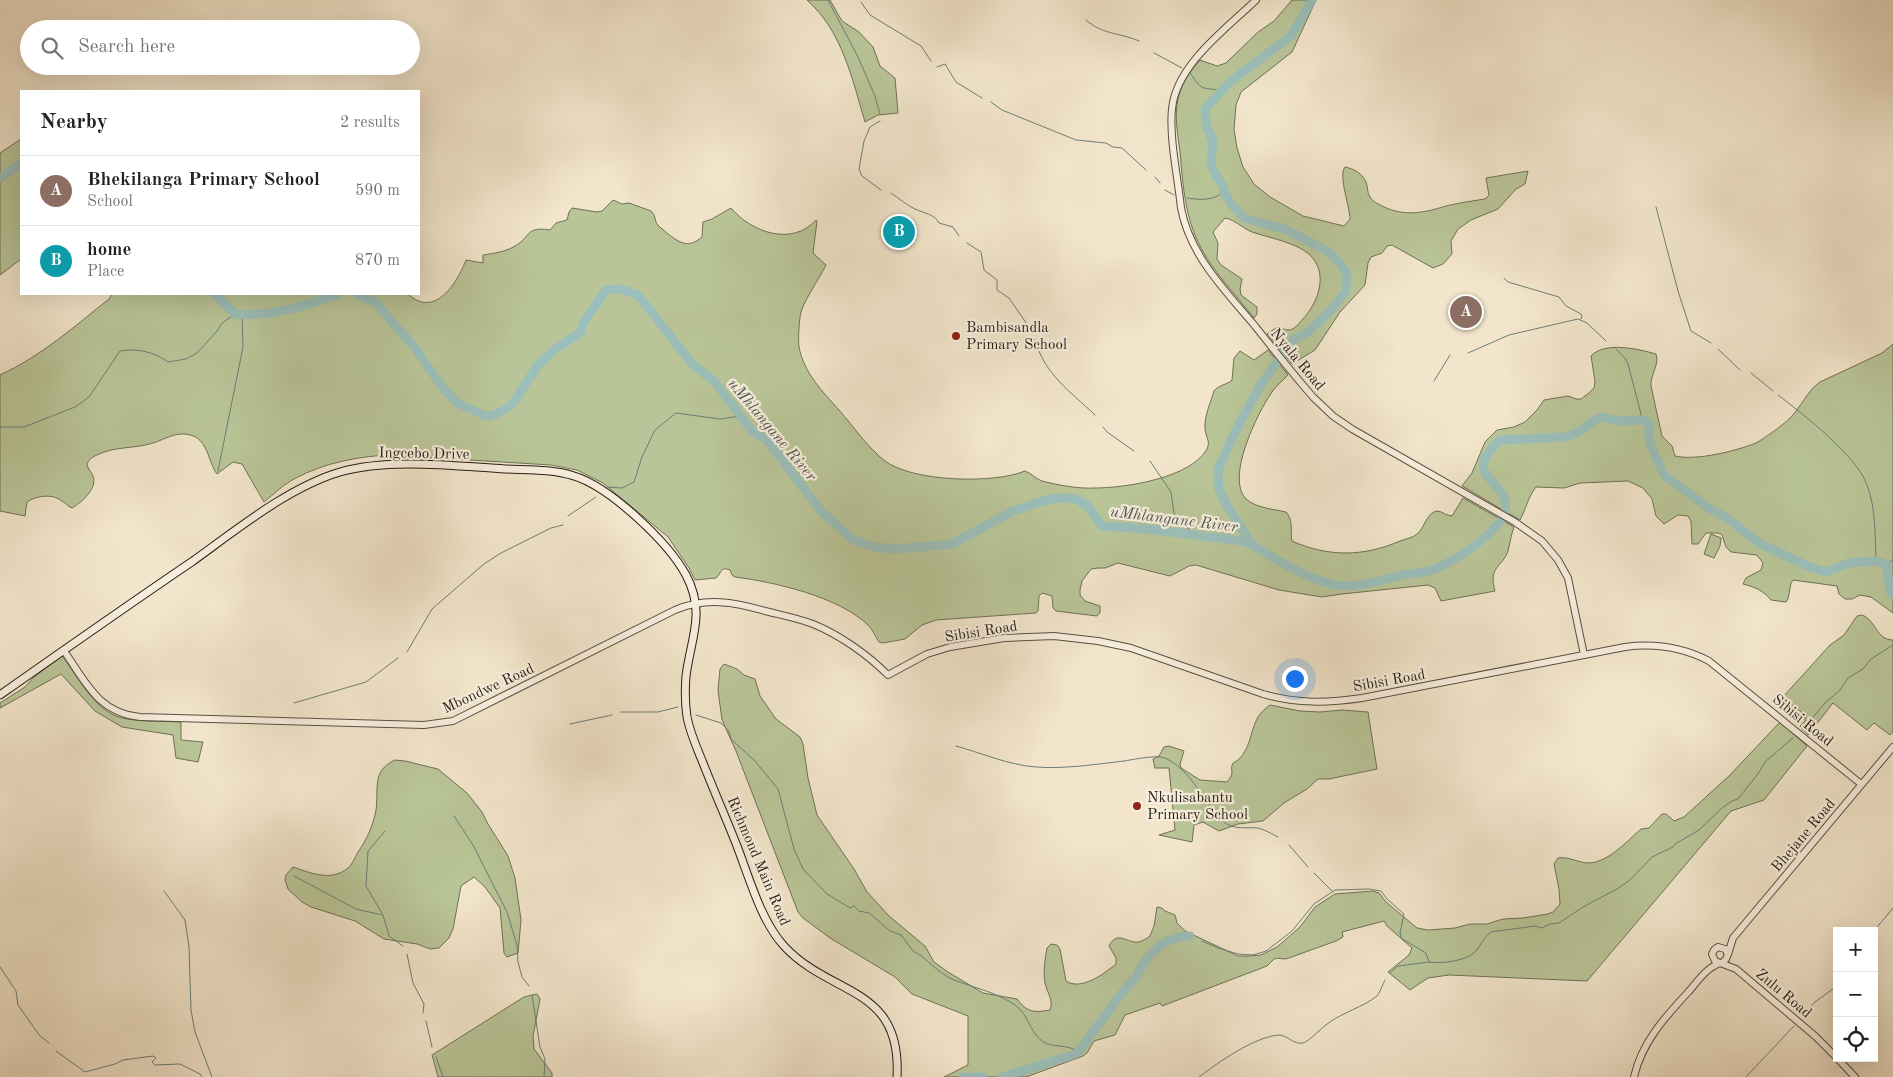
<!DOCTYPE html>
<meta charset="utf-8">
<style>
body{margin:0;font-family:"Old Standard TT",serif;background:#f6f6f6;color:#222}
.controls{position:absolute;right:15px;bottom:15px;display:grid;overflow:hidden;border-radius:0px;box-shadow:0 5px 20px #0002}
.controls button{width:45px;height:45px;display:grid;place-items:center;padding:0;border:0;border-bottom:1px solid #e0e0e0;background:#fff;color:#222;font:25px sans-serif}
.you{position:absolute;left:1294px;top:678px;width:18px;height:18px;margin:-12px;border:4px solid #fff;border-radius:50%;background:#1a73e8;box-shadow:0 0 0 8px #1a73e833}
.badge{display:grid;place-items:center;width:32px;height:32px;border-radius:50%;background:#8f2418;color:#fff;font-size:16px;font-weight:700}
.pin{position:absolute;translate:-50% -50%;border:2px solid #fff;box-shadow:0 1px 5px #0006}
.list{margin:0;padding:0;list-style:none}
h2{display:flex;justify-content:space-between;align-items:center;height:65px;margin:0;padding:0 20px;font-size:21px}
h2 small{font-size:16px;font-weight:400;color:#767676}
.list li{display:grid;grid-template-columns:32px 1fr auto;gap:15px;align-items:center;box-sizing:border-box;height:70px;padding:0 20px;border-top:1px solid #e0e0e0}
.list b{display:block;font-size:19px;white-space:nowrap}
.list p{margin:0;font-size:16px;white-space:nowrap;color:#767676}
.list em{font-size:16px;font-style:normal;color:#767676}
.icon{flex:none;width:28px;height:28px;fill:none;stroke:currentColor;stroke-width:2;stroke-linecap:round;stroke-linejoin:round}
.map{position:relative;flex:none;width:1893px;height:1077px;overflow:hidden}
.search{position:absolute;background:#fff;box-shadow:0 5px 20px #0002;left:20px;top:20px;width:400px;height:55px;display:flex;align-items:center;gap:12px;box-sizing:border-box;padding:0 18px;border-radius:28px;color:#767676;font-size:19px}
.panel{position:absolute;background:#fff;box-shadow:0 5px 20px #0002;left:20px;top:90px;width:400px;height:205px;border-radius:0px}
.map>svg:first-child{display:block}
.green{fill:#b9c598;stroke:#6e7156}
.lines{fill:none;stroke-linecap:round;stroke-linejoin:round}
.stream{stroke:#6b7e78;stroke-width:1}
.river{stroke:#9bbfba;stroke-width:9}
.tertiary-casing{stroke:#584f42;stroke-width:8}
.secondary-casing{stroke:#241d14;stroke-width:9}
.tertiary{stroke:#f7eedd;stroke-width:6}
.secondary{stroke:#f7eedd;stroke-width:7}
.poi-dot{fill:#8f2418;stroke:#f7eedd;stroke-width:2}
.labels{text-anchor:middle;stroke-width:4.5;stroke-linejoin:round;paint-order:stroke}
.poi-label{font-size:15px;fill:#241d14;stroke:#f7eedd;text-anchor:start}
.street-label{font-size:15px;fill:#241d14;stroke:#f7eedd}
.water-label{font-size:16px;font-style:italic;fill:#4e564e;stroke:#f7eedd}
</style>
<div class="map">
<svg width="1893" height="1077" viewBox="0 0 1893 1077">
<rect width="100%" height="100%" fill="#f2e5cb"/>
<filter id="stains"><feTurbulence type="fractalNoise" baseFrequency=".004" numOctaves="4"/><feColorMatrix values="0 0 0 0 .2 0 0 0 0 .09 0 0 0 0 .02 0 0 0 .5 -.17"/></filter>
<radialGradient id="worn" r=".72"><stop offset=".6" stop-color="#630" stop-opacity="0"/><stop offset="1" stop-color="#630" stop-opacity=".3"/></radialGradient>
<g class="green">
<path d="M807,0H830L842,21L859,32L873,47L880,66L895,78L898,113L878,115L865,122C852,78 842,31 807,0Z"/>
<path d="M1292,0H1316L1292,52L1241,92L1236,105L1234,129L1237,148L1243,167L1254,184L1270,197L1303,216L1344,226L1350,219C1350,207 1338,176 1345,167C1354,169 1362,173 1366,182C1368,187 1367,193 1370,197C1373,202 1378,204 1382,206C1405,217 1423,213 1446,206C1458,203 1472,201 1485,199L1489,195L1486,178L1528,171L1525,184L1516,189L1498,209L1471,220L1458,229L1451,241L1452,254L1443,264L1433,268L1392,245L1387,246L1382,253L1371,257L1368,263L1365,285L1340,312L1315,350L1292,364L1267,334L1277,327C1281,328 1285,330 1288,330C1295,330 1299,323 1303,319C1319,301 1329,273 1309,254C1296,243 1271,238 1255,233C1244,230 1236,220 1225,218L1213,232L1218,243L1217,259L1221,265L1242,279L1240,289L1241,295L1257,307V314L1254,318C1236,295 1215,274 1201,248C1185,218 1183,186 1180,152C1178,135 1174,117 1178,99C1181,84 1190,71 1200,60L1217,66L1226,63L1258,32L1274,21Z"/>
<path d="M21,139V259L0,275V153Z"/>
<path d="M613,200L622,204L629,203L651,211C656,215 654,221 658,225C660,228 664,230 667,233C680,243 688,249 702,237L703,222L712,219L731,208C751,232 792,247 816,220L817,221L813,253L826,265C819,279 805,299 801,312C799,319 798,340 799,347C804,373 822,391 839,410C854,427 867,447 885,461C913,482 994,484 1025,471C1031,473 1036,479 1042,481C1058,485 1078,489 1095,488C1125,488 1191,478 1207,449C1211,441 1205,436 1205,428C1204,416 1211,402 1214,391C1218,385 1227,385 1232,380L1234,358L1240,351L1254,360L1268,350L1288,375C1283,380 1276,386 1272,392C1258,412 1225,478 1246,499C1256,508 1273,509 1286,512C1294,521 1290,530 1292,541C1328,557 1363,557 1400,541C1405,539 1413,538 1417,534C1425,528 1426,513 1437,511C1442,511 1447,516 1452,516L1463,498L1514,527C1511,535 1510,543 1508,551C1502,568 1488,566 1495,591L1441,601L1435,588L1428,585L1342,594L1322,597L1279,590L1196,565L1189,566L1170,576L1118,563L1105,568H1098L1091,569L1082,581L1080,590V595L1085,601L1100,606V613L1097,616L1056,611L1053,608L1052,596L1042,593L1039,596L1038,611L1036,613L936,620L922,625L905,639L883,643L879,642C875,636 873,630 868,625C839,597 775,582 735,577L732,575L730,570C720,566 722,573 716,578L695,580L689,568L668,537L603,483L577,470L551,465L387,455C356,457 324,463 296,478C284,484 274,494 264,502L242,464L233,462L217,474C208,462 208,439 190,435C176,431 166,439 153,443C135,449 114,446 97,455C92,457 88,460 87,465C88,469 92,473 93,476C98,488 81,503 72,508C67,506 66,503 62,501C52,493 36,496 27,502L25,516L0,511V375C40,357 75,326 109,299L112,294H408C435,319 457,283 466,260L483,263V255C495,253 505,252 515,246C531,237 525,226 550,230L556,223L567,220L569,212L572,208L597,212L602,211Z"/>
<path d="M1893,344V613L1871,597L1860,595L1852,599H1845L1839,594L1837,586L1793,580L1791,583L1788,599L1786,602L1771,600C1764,591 1755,587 1743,584L1746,578L1761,570L1763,563L1757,555L1731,552L1726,547L1722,535L1719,533H1706L1698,544H1692L1691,521L1688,516L1678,515L1664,524L1656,516L1652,499L1643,488L1628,481L1580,483L1564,488L1536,487C1528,497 1526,509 1520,520L1462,486L1472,473L1485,442L1497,430L1514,427L1525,422L1537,410L1544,400L1568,396L1576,399H1581L1589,393L1594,388L1595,381L1591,356C1605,341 1638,349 1656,354C1660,364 1650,375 1651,386L1662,436L1672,446L1675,456C1696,461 1736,451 1756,443C1765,438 1783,425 1790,418C1802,406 1807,391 1820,382L1882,353Z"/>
<path d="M1711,534L1721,538L1720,546L1714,558L1704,554Z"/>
<path d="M1862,615C1876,620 1876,640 1893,640V732L1890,735L1874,723L1867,730L1833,703L1808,735L1800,726L1805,721V715L1787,702L1783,697L1830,645L1844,635L1857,616Z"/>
<path d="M62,656C80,679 96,715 127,719C145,722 164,721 181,722V740L203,742L198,762L176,758L173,735L122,727L95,711L61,674L0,708V703L25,687L34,677Z"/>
<path d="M724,664L737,669L744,675L755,679L760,696L776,719L800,737L803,744L808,778L817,815L854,869L867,892L889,916L925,946L934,962L948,972L983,993L1017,999C1027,1012 1033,1013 1050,1010C1054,1000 1047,993 1045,983C1043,972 1045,959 1047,948L1051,944L1057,945L1060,949L1066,981C1081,991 1104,974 1116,964V958L1109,946C1116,932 1124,940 1134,942C1140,943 1146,939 1150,936L1154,926L1157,907L1162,908L1165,911L1175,915L1177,923L1185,931L1238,956H1249L1261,955L1277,947L1300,927L1315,907L1335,894L1373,891L1379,893L1386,902L1417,928L1428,930L1455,928L1470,924H1487L1503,919L1523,918L1548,914L1553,912L1560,904L1559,889L1554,864L1558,858C1569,856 1578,863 1589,863C1609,862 1627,841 1641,829L1649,828L1662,814H1666L1674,821L1684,817L1730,775L1780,722L1807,746L1764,800L1731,811L1587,981L1449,975L1428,978L1410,990L1388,972L1409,955L1412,948L1387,926L1384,921L1342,932L1343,937L1336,941L1286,959C1273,958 1276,957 1267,966L1162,1006L1160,1003L1125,1015L1115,1035L1094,1041L1087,1053L1083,1056L1026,1077H944L968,1065V1016L912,994L895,977L830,938L803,918L798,912L736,751L722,720L718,690L720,669Z"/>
<path d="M1270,705L1300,711L1320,712L1342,710L1368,712L1377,769L1329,779H1318L1307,789L1284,803L1263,821L1238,824L1219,831L1203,822L1194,825L1192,842L1159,835L1175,830L1169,768H1155L1153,759L1159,756L1164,747L1169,746L1184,751L1180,764L1181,768L1200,780L1227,782C1236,772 1229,771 1233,763C1250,755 1250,731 1258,717C1261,712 1266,708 1270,705Z"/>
<path d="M395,760L405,761L438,769L467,793L482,812L488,824L508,856L515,878L521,920L518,953L507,957L504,953L500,908L485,887L474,877L461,886L453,929L449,938L439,948L430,949L417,944L384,939L355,921L311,907L302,902L288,889L285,880L286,875L293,867C311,873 331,882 348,868C352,865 355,857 358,852C367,839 373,826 376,810C379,789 371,771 395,760Z"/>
<path d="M537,994L540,999L533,1036L534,1049L552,1073V1077H438L432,1055L524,997Z"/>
</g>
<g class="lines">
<g class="stream">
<path d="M828,0L858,57L875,96L880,114"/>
<path d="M861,2L870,15L921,46L931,61"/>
<path d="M1086,20C1103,35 1118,32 1139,41"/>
<path d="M1154,53L1182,68"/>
<path d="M937,67L945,64L956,82L982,98"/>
<path d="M1190,73C1194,78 1198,86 1204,88C1209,89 1215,89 1221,91"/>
<path d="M991,102L1002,110L1076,140L1106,143L1113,147L1122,148L1146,170"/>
<path d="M880,121L870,127L864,141L859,169L862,176L881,190"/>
<path d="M1155,177L1160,183"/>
<path d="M1165,190L1174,195"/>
<path d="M891,193C899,198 906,205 915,209C923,213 935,214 939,223L953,227L959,236"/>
<path d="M1187,198C1201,200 1212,201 1224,192"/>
<path d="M1656,207L1678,291L1691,331L1711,343"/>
<path d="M967,243L981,252L984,270L997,280V290L1009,298L1029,327"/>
<path d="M1504,278L1508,282L1559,297L1566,306L1581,314L1582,316L1581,319"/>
<path d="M1035,340C1045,375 1070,391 1095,415"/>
<path d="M1616,349L1625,358L1628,364L1641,414V420"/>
<path d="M1718,349L1740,370"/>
<path d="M1468,353L1509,335L1578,319L1587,323L1606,341"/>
<path d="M1751,373L1773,391"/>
<path d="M1434,381L1450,355"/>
<path d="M1778,395C1802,413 1858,457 1867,485C1876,509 1875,535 1876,561"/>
<path d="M0,427H24L75,407L89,397L120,351C138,348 154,352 168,362L186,359L197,353L217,331L222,323L235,314"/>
<path d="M1103,427L1107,432L1134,451"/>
<path d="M1150,461L1171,492L1174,513L1194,535"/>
<path d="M218,471L243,347L242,315"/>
<path d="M607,487L622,488L634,482L642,457L655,430L676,413L720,419L740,416L744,420"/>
<path d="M568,516L596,497"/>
<path d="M1886,564L1893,560"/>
<path d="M407,652L432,609L484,564L501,553L551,528L563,525"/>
<path d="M294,703L366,682L398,658"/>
<path d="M621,712H658L678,707"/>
<path d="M696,715L721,723L729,731L731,739L755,761L778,789L794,849L803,869L827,894L850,908L854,906L859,911L869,913L890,931L901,935L913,951L920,955C930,963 942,975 954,980C975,988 996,992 1015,1005C1029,1015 1029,1031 1042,1041C1053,1049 1068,1043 1078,1052"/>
<path d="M570,724L612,715"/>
<path d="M1802,730L1825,703L1840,690L1848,678L1863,669L1871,659L1893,645"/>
<path d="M956,746C982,753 1008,765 1036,767C1063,769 1090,765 1116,762C1129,761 1154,754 1165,758C1193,771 1203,803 1224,822C1233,830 1247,827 1257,828C1264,829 1272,834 1278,837"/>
<path d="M454,816L473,845L507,912L517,945L518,962L522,977L529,986"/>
<path d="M385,831L368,851L366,886L383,915L389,936L403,946"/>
<path d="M1289,845L1308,867"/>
<path d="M1314,873L1333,892"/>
<path d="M294,876L356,909L382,915"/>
<path d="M164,891L185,920L189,947L191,1010L195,1032L212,1077"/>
<path d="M1874,931L1893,908"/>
<path d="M1202,941L1218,948L1238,954L1252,955L1260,953L1266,951L1283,938L1292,931L1314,904L1335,890L1369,889L1381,891L1387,899L1404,914L1400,933L1401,938L1426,953L1429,962C1441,964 1468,961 1476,951C1481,945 1484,937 1491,932L1535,926L1542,928L1550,924L1559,923L1583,907L1617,889L1630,880L1652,857L1673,847L1675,844L1699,830L1722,808L1732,801L1738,799L1757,775L1766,761L1793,738"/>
<path d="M407,954L413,983L424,1004L423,1013"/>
<path d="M0,967L16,991L18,1005L40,1036L49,1043"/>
<path d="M1390,973L1398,966L1429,962"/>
<path d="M532,995L540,1047L545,1059L544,1077"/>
<path d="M1802,1016L1815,1002L1837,986"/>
<path d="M426,1021L432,1047"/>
<path d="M56,1051L85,1072L115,1064L123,1060L153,1056L156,1058L152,1062L155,1065L180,1064L200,1074L202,1077"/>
<path d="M436,1057L443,1077"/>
<path d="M1199,1077C1219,1062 1254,1037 1279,1035C1287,1035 1294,1045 1303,1043C1310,1041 1323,1026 1330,1022C1344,1012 1363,1007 1377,996C1379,994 1383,984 1385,980"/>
<path d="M1746,1077L1794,1026"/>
</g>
<g class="river">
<path d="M0,178L21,164"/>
<path d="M215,294L235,314C271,317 305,306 338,294"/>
<path d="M358,294L376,303L415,348L445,391L459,404L486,416H491L504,410L513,403L538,365L554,350L581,332L583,323L606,290L620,289L638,295L693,365L714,381L753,432L767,440L821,511L853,540L874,547L897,549L952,544L1013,511L1040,502L1058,498L1075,499L1087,505L1102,526L1147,529L1242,541C1254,545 1262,551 1272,557C1288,566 1306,577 1324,582C1349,591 1374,582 1398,576C1409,573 1422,574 1432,570C1452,563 1500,532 1505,511C1512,479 1457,480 1500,440L1566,437L1580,431L1595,420L1603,417L1618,421L1645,420L1650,425L1648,434L1651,446L1664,475L1710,509L1727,518L1761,544L1810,567L1826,572L1849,563L1876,561L1886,564L1890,591L1893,595"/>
<path d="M1252,544L1226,504L1219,489L1218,470L1232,438L1261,384L1294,339L1307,333L1330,311L1346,291L1347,274L1339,262L1327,251L1287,230L1244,218L1232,205L1224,192L1223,186L1216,176L1211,164L1213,142L1206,124L1205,109L1231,81L1291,36L1312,0"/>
<path d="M964,1077H983"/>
<path d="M1002,1077L1073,1055L1078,1052L1128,985C1139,976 1136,976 1142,966C1153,948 1170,936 1190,936"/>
</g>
<g class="tertiary-casing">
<g id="tertiary">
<path d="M1256,0C1226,29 1176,65 1172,109C1169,137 1178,179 1181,208C1190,256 1225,290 1255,326C1274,350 1293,374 1313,397L1333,416L1352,429L1515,522L1542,541L1558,560L1568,578L1584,655"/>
<path d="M64,651C86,682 98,713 140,717L424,725L453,721L675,610C706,597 734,602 765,611C781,615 797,618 813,624C840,635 868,655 888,675L927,654L950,647L1004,638L1054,636L1098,641L1131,648L1263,694C1297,704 1328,703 1362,698L1625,647C1655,643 1682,647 1709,661L1861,784"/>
<path d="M1728,954L1733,938L1893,747"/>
<path d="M1722,963L1726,959L1728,954L1725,949L1718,947L1714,950L1712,954L1715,961L1736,969L1815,1036L1837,1058"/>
<path d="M1837,1058L1855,1077"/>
<path d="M1634,1077C1642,1041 1667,1015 1691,989C1699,979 1707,968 1720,963"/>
</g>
</g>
<g class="secondary-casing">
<path id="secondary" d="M0,695C64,650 128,605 193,561C236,530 289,487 340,472C388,458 455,466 505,469C528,470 552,469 574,476C610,487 668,542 686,575C706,613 691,637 686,676C685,689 685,704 687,717C690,733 697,748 703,763C714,791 726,818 737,846C749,877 761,921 784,946C831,997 902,985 897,1077"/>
</g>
<use href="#tertiary" class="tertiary"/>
<use href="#secondary" class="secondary"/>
</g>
<g class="poi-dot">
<circle cx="956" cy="336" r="5"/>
<circle cx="1137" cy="806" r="5"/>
</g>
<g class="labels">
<g class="poi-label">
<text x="966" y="332">Bambisandla<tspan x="966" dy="17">Primary School</tspan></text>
<text x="1147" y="802">Nkulisabantu<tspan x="1147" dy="17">Primary School</tspan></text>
</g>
<g class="street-label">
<text transform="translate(1298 359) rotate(50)" y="5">Nyala Road</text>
<text transform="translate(424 453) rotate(1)" y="5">Ingcebo Drive</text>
<text transform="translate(981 631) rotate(-9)" y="5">Sibisi Road</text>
<text transform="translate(1389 680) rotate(-10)" y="5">Sibisi Road</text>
<text transform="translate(488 688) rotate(-25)" y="5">Mbondwe Road</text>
<text transform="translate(1803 720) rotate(39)" y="5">Sibisi Road</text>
<text transform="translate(1803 835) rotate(-50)" y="5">Bhejane Road</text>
<text transform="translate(759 861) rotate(67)" y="5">Richmond Main Road</text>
<text transform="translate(1784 993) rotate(40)" y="5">Zulu Road</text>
</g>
<g class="water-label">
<text transform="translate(773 429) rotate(50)" y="6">uMhlangane River</text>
<text transform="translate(1174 518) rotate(7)" y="6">uMhlangane River</text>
</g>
</g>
<rect width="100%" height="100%" filter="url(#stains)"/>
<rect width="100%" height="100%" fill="url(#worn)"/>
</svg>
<div class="controls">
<button>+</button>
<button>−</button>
<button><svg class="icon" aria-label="locate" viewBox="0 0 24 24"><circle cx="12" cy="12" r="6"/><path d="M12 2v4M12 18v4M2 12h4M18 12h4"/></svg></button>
</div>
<div class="you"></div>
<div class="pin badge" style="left:1466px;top:312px;background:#8d6e63">A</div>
<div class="pin badge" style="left:899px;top:232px;background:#0f9aa8">B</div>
<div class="search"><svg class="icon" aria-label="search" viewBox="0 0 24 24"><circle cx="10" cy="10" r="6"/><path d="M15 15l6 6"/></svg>Search here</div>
<section class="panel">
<h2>Nearby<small>2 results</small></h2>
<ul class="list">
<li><span class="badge" style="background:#8d6e63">A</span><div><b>Bhekilanga Primary School</b><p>School</p></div><em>590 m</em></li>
<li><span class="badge" style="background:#0f9aa8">B</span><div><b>home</b><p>Place</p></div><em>870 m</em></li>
</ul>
</section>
</div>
